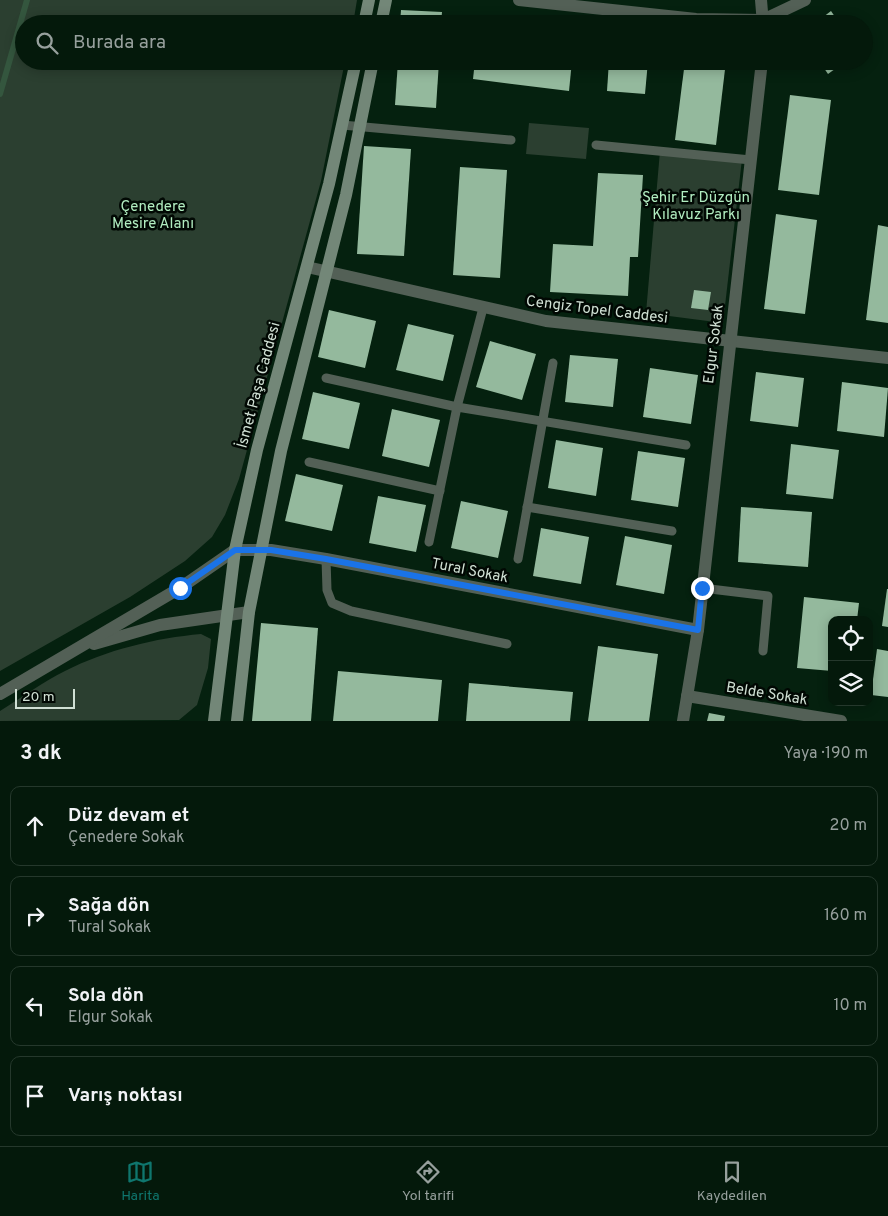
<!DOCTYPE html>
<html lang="tr">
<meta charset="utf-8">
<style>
body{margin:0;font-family:Overpass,sans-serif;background:#122619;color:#f1f3f6}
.controls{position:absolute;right:15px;bottom:15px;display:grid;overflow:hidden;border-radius:10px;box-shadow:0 2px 12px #0003}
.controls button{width:45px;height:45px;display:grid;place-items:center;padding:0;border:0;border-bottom:1px solid #25382c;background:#04190b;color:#f1f3f6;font:25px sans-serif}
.scale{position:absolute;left:15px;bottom:12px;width:60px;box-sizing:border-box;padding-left:5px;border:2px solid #d0e0d4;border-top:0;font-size:14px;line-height:18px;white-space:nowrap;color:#d0e0d4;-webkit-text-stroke:4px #010803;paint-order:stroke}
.stop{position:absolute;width:15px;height:15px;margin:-11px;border:4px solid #1a73e8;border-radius:50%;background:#fff}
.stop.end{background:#1a73e8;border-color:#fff;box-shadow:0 1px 5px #0008}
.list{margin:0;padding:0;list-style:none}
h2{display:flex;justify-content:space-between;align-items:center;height:65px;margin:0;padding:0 20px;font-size:21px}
h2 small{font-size:16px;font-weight:400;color:#97a09d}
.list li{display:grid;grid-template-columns:32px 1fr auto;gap:15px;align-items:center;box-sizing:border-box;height:80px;margin:0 10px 10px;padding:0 10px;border:1px solid #25382c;border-radius:10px}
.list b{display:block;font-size:19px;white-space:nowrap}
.list p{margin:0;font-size:16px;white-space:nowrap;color:#97a09d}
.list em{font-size:16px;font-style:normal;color:#97a09d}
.icon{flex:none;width:28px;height:28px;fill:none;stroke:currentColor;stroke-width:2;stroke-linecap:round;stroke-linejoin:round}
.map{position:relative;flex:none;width:888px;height:721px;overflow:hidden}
.search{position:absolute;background:#04190b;box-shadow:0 2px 12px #0003;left:15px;right:15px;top:15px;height:55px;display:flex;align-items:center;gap:12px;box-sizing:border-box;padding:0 18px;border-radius:28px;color:#97a09d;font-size:19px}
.sheet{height:425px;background:#04190b}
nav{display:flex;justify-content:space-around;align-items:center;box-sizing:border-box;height:70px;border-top:1px solid #25382c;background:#04190b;font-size:14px;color:#97a09d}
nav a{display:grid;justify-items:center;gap:2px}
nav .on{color:#0f766e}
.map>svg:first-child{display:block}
.green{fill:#2b3f30}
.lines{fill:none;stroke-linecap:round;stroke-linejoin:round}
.stream{stroke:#34563e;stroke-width:6}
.building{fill:#94b99d}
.service{stroke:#536056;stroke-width:9}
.minor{stroke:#536056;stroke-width:12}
.secondary{stroke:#738778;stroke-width:12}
.route{stroke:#1a73e8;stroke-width:6}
.labels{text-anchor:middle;stroke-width:5;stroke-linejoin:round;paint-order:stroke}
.park-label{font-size:15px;fill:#b1edc0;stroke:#010803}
.street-label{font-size:15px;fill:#d0e0d4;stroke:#010803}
</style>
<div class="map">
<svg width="888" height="721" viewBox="0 0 888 721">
<rect width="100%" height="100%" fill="#05210f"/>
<g class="green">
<path d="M0,0H357L353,24H24V61H345L321,181L239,479L225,515L212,537L185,561L130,597L0,671Z"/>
<path d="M529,123L589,128L586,159L526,154Z"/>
<path d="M660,151L742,159L723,323L646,313Z"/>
<path d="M201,634L211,639L208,668L197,705L179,720L0,721V711C21,698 43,682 65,671C106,650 156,638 201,634Z"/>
</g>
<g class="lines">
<path class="stream" d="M0,94L27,0"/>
</g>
<g class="building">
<path d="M401,10L442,12L441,24H400Z"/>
<path d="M831,11L840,24H814Z"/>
<path d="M398,61H439L436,108L395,105Z"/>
<path d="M475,61H572L569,91L473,79Z"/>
<path d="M609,61H648L645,94L607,91Z"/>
<path d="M685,61H726L716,145L675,140Z"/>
<path d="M819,61H846L828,74Z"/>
<path d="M790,95L831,100L819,195L778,190Z"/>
<path d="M364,146L411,149L404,256L357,254Z"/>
<path d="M460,167L507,170L500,278L453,275Z"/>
<path d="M598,173L643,175L638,257H630L628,296L550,292L553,244L593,246Z"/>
<path d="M776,214L817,220L805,314L764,309Z"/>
<path d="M878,225L888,227V323L866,320Z"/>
<path d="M694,290L711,292L708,310L691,308Z"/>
<path d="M329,310L376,321L365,368L318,357Z"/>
<path d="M408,324L454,335L443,381L396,370Z"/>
<path d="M490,341L536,354L522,400L476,387Z"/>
<path d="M570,355L618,359L613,407L565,402Z"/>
<path d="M650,368L698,375L691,424L643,417Z"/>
<path d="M756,372L804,378L798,427L750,421Z"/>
<path d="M842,382L888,388L884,437L837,431Z"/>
<path d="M313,392L360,403L349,449L302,439Z"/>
<path d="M392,409L440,420L429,467L382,456Z"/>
<path d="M556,440L603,448L596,496L548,488Z"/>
<path d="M791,444L839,450L833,499L786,494Z"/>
<path d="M638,451L685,458L678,507L631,500Z"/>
<path d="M296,474L343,485L332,531L285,521Z"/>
<path d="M378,496L426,505L416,552L369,543Z"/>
<path d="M461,501L508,511L498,558L451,548Z"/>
<path d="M741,507L812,512L808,567L738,562Z"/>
<path d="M541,528L589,537L581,584L533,576Z"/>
<path d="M625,536L672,545L664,594L616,585Z"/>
<path d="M887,589H888V627L882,626Z"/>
<path d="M804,597L859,603L857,620H832V671L797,668Z"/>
<path d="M261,623L318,628L311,721H252Z"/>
<path d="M598,646L658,654L649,721H588Z"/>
<path d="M877,649L888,651V697L871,695Z"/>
<path d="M338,671L442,680L438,721H333Z"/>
<path d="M469,683L573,692L570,721H466Z"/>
<path d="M709,713L725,716L724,721H707Z"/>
</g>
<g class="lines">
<g class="service">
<path d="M342,125L511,140"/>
<path d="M596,145L751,160"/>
<path d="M326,378L457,407L483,308"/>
<path d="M309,462L440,491"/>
<path d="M527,507L672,531"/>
<path d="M429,542L457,407L686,445"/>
<path d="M326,559L327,590L332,603L351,611L507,644"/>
<path d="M518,559L553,363"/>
<path d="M702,588L768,596L763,651"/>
</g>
<g class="minor">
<path d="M519,0L696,19L763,20L805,0"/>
<path d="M761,0L763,24"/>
<path d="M307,267L546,321L888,358"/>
<path d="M94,644L160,625L249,612"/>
<path d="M0,694L180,588L235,550H271L326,559L698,630"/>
<path d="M687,696L841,721"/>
<path d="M683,721L698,630L762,61"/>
</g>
<g class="secondary">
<path d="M364,24L369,0"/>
<path d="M381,24L386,0"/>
<path d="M214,721L235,550L257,450L329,184L356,61"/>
<path d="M237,721L249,612L281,451L346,195L373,61"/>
</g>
</g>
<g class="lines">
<path class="route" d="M180,588L235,550H271L326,559L698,630L702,588"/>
</g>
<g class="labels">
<g class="park-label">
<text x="696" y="202">Şehir Er Düzgün<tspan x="696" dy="17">Kılavuz Parkı</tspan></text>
<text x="153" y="211">Çenedere<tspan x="153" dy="17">Mesire Alanı</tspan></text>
</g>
<g class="street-label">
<text transform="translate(597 309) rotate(7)" y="5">Cengiz Topel Caddesi</text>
<text transform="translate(713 344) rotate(-83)" y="5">Elgur Sokak</text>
<text transform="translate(258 385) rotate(-75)" y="5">İsmet Paşa Caddesi</text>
<text transform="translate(470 570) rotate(11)" y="5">Tural Sokak</text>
<text transform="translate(767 693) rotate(9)" y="5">Belde Sokak</text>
</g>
</g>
</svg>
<div class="controls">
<button><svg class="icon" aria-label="locate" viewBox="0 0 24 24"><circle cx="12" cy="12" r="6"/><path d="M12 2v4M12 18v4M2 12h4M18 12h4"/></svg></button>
<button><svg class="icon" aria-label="layers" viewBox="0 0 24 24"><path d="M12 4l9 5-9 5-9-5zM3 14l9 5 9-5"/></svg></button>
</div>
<div class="scale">20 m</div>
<div class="stop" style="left:180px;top:588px"></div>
<div class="stop end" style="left:702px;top:588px"></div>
<div class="search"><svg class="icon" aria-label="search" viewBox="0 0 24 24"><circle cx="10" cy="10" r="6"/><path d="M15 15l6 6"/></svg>Burada ara</div>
</div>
<section class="sheet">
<h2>3 dk<small>Yaya · 190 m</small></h2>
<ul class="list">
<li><svg class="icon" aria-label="ahead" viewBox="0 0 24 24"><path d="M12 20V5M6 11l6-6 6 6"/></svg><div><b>Düz devam et</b><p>Çenedere Sokak</p></div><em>20 m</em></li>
<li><svg class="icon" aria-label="right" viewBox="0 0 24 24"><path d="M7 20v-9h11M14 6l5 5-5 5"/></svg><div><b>Sağa dön</b><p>Tural Sokak</p></div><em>160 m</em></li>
<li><svg class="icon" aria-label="left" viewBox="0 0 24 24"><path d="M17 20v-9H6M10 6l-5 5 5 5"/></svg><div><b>Sola dön</b><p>Elgur Sokak</p></div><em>10 m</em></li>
<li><svg class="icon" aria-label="arrive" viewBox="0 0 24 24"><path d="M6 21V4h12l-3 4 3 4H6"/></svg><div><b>Varış noktası</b></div></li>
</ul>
</section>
<nav>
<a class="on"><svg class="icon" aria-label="map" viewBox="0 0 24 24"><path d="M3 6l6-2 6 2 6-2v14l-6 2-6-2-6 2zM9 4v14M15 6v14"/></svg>Harita</a>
<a><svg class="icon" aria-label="directions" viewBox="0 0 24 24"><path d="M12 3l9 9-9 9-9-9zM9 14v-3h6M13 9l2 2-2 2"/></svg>Yol tarifi</a>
<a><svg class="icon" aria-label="saved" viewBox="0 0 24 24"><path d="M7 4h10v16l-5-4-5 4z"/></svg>Kaydedilen</a>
</nav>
